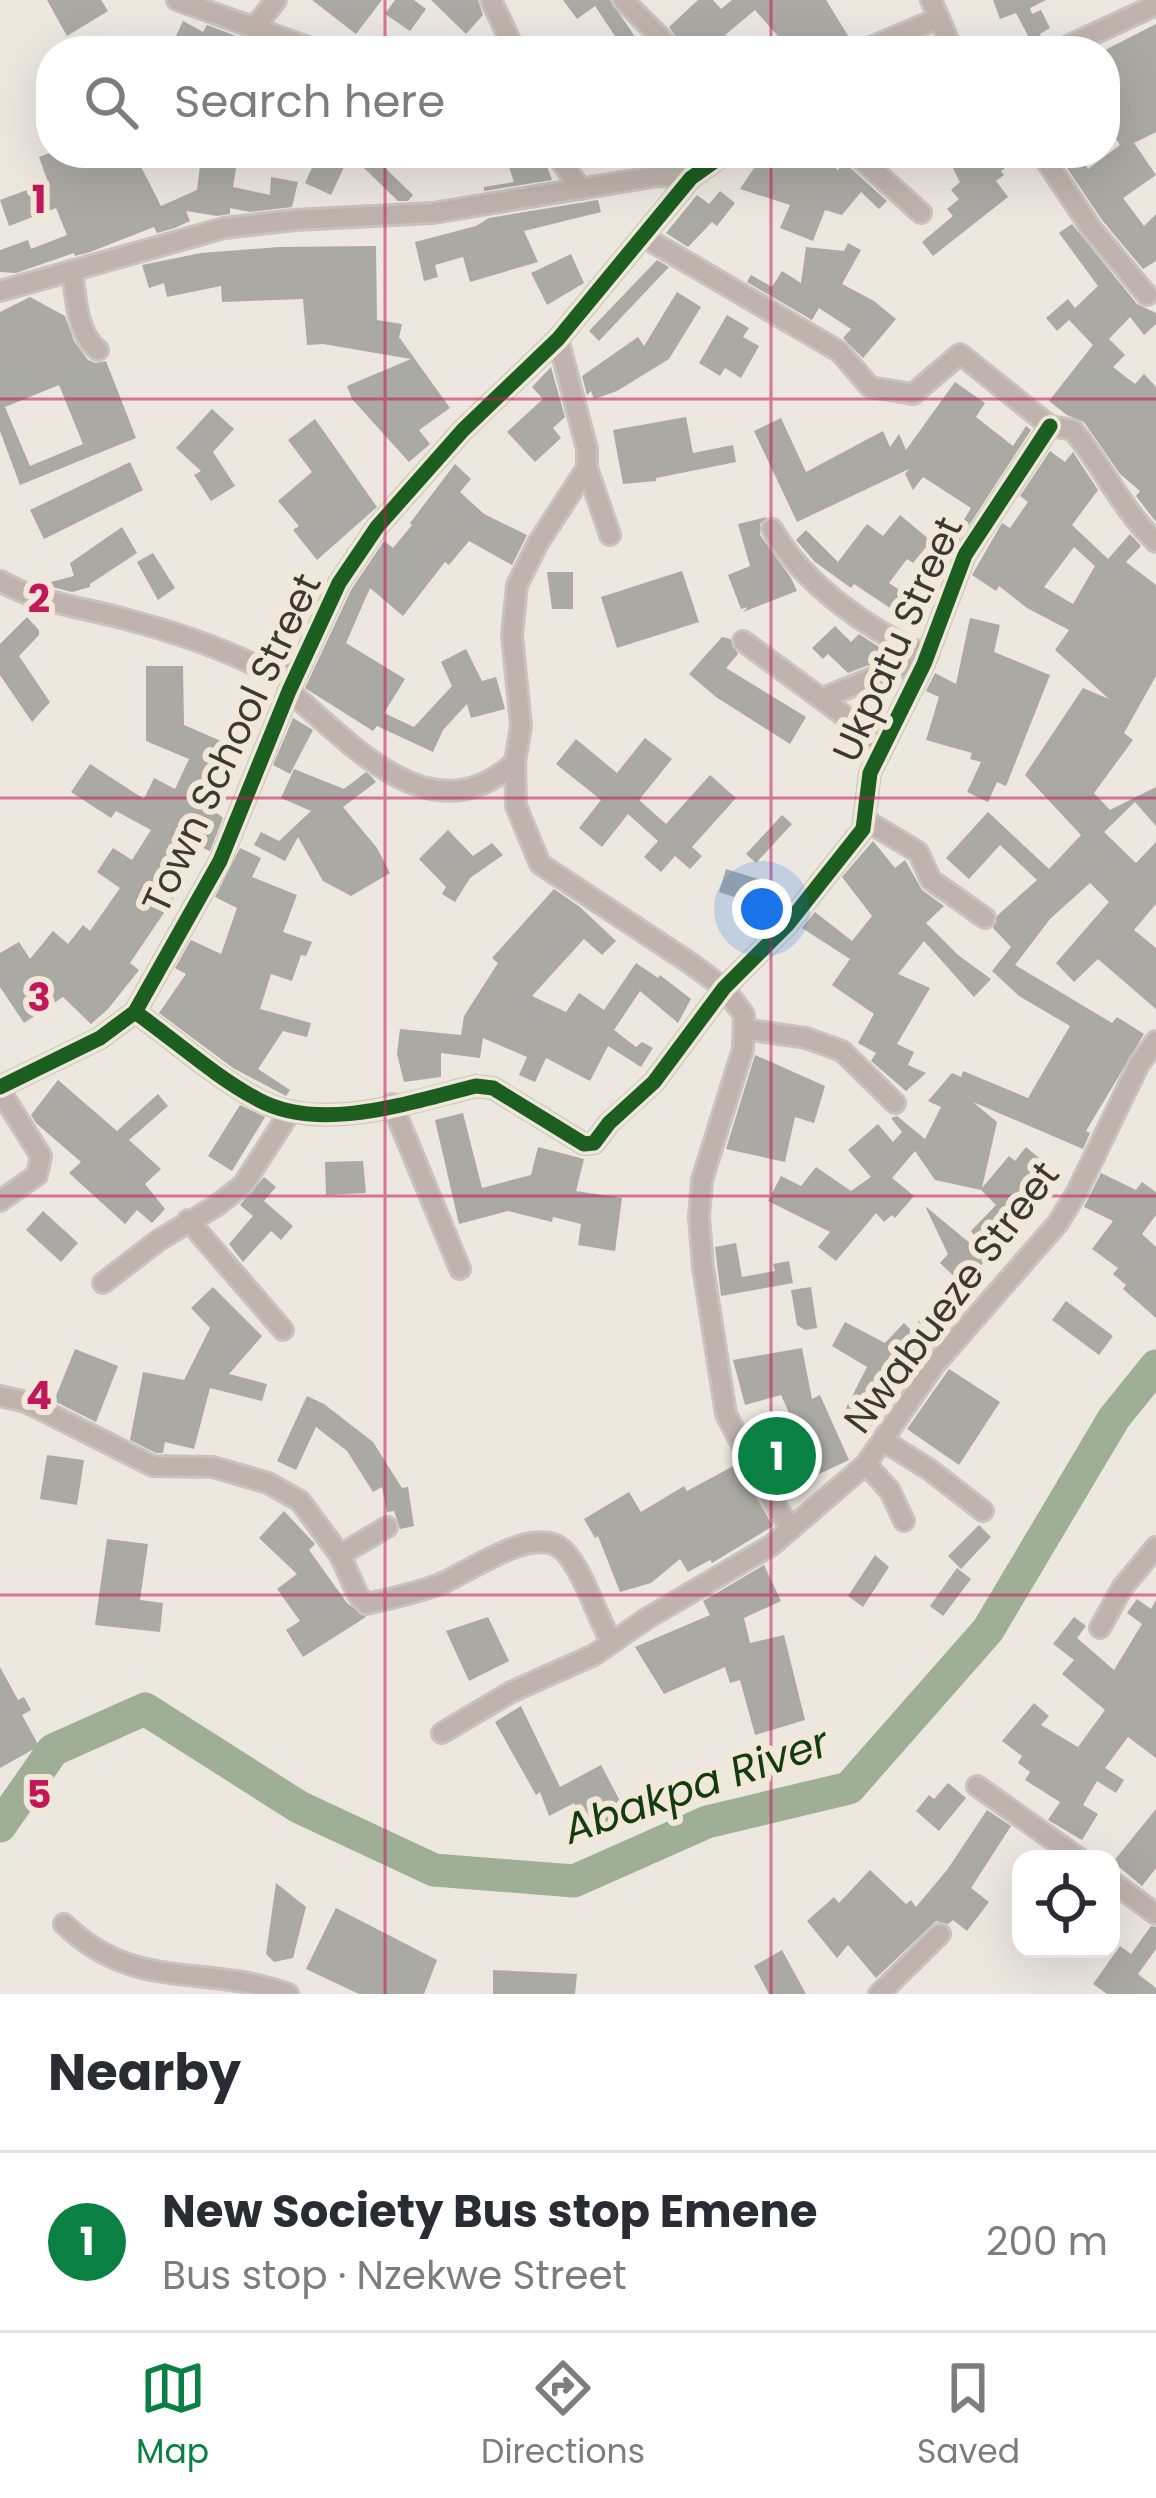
<!DOCTYPE html>
<meta charset="utf-8">
<style>
body{margin:0;font-family:Poppins,sans-serif;background:#f2f2f3;color:#2b2b33}
.controls{position:absolute;right:36px;bottom:36px;display:grid;overflow:hidden;border-radius:24px;box-shadow:0 12px 48px #0002}
.controls button{width:108px;height:108px;display:grid;place-items:center;padding:0;border:0;border-bottom:3px solid #e1e1e2;background:#fff;color:#2b2b33;font:60px sans-serif}
.you{position:absolute;left:762px;top:909px;width:42px;height:42px;margin:-30px;border:9px solid #fff;border-radius:50%;background:#1a73e8;box-shadow:0 0 0 18px #1a73e833}
.badge{display:grid;place-items:center;width:78px;height:78px;border-radius:50%;background:#0b8043;color:#fff;font-size:39px;font-weight:700}
.pin{position:absolute;translate:-50% -50%;border:6px solid #fff;box-shadow:0 3px 12px #0006}
.list{margin:0;padding:0;list-style:none}
h2{display:flex;justify-content:space-between;align-items:center;height:156px;margin:0;padding:0 48px;font-size:51px}
h2 small{font-size:39px;font-weight:400;color:#7c7c81}
.list li{display:grid;grid-template-columns:78px 1fr auto;gap:36px;align-items:center;box-sizing:border-box;height:180px;padding:0 48px;border-top:3px solid #e1e1e2}
.list b{display:block;font-size:45px;white-space:nowrap}
.list p{margin:0;font-size:39px;white-space:nowrap;color:#7c7c81}
.list em{font-size:39px;font-style:normal;color:#7c7c81}
.icon{flex:none;width:66px;height:66px;fill:none;stroke:currentColor;stroke-width:2;stroke-linecap:round;stroke-linejoin:round}
.map{position:relative;flex:none;width:1156px;height:1994px;overflow:hidden}
.search{position:absolute;background:#fff;box-shadow:0 12px 48px #0002;left:36px;right:36px;top:36px;height:132px;display:flex;align-items:center;gap:30px;box-sizing:border-box;padding:0 42px;border-radius:48px;color:#7c7c81;font-size:45px}
.sheet{height:336px;background:#fff}
nav{display:flex;justify-content:space-around;align-items:center;box-sizing:border-box;height:168px;border-top:3px solid #e1e1e2;background:#fff;font-size:33px;color:#7c7c81}
nav a{display:grid;justify-items:center;gap:6px}
nav .on{color:#0b8043}
.map>svg:first-child{display:block}
.lines{fill:none;stroke-linecap:round;stroke-linejoin:round}
.river{stroke:#9eaf96;stroke-width:33}
.building{fill:#aba9a3;fill-rule:evenodd}
.minor-casing{stroke:#c8c3bd;stroke-width:24}
.minor{stroke:#c0b3ad;stroke-width:18}
.cycleway-casing{stroke:#f1e8da;stroke-width:22}
.cycleway{stroke:#1b5e20;stroke-width:15}
.grid{fill:none;stroke:#c2185b;stroke-width:3;stroke-opacity:0.55}
.labels{text-anchor:middle;stroke-width:12;stroke-linejoin:round;paint-order:stroke}
.street-label{font-size:39px;fill:#3c3933;stroke:#f1e8da}
.water-label{font-size:42px;font-style:italic;fill:#133b0b;stroke:#f1e8da}
.grid-label{font-size:39px;text-anchor:middle;font-weight:bold;fill:#c2185b;stroke:#f1e8da;stroke-width:12;stroke-linejoin:round;paint-order:stroke}
</style>
<div class="map">
<svg width="1156" height="1994" viewBox="0 0 1156 1994">
<rect width="100%" height="100%" fill="#ece7df"/>
<g class="lines">
<path class="river" d="M0,1826L53,1750L145,1709L299,1807L434,1870L574,1881L707,1822L849,1788L988,1630L1114,1418L1156,1366"/>
</g>
<g class="building">
<path d="M47,0H101L108,11L67,36Z"/>
<path d="M312,0H382L356,34Z"/>
<path d="M395,0H414L426,9L410,31L385,14Z"/>
<path d="M431,0H478L483,15L466,34Z"/>
<path d="M563,0H610L638,41L641,37L655,51H625L595,6L577,19Z"/>
<path d="M698,0H713L721,9L732,0H826L852,42L849,51H791L755,10L725,35L733,43L726,51H687L669,27Z"/>
<path d="M993,0H1046L1030,8L1032,14L1041,10L1050,28L1040,34L1044,51H1036L1016,13L1000,19Z"/>
<path d="M183,21L203,32L207,25L247,40L240,51H169Z"/>
<path d="M1156,24V132L1134,143L1156,175L1123,198L1144,226L1156,214V261L1143,269L1102,220L1057,153H1079L1088,169L1120,145L1105,121V81L1111,77L1105,66V50Z"/>
<path d="M50,153H134L161,206L197,190L201,158L237,163L233,187L270,195L271,177L298,182L292,207L250,212L230,208V214L217,216L186,211L190,221L175,228L157,233L154,227L90,252L75,256L74,253L16,273L0,272V250L28,240L31,249L67,235L56,208L9,226L0,200L48,182L39,157Z"/>
<path d="M504,153H542L552,180L484,191V187L514,182Z"/>
<path d="M764,153H817L838,170L844,162L887,201L879,209L861,192L842,215L825,210L813,241L780,228L790,205L740,189Z"/>
<path d="M945,153H1026L1001,171L1004,175L996,181L1008,197L933,256L922,242L953,216L947,209L959,199L951,190L960,182Z"/>
<path d="M318,155L344,167L331,195L305,183Z"/>
<path d="M374,157L413,195L408,201H398L363,167Z"/>
<path d="M720,191L735,203L717,226L712,222L688,247L666,233L697,195L709,204Z"/>
<path d="M598,200L601,212L524,231L538,262L470,282L463,257L435,265L438,277L424,281L415,242L476,226L489,218Z"/>
<path d="M1072,224L1137,304L1156,313V324L1144,335L1130,317L1109,339L1125,355L1113,367L1135,384L1144,374L1156,387V522L1136,496L1140,491L1120,474L1084,422L1067,415L1049,401L1093,345L1069,320L1057,331L1046,318L1068,299L1075,308L1098,286L1059,233Z"/>
<path d="M848,243L861,250L842,284L874,301L896,319L863,358L843,338L851,329L819,308L812,320L747,282L751,275L772,287L782,271L801,283L806,247L844,251Z"/>
<path d="M376,246L377,320L402,324L399,337L450,408L419,430L430,444L409,462L352,399L347,386L411,359L323,344L307,345L303,299L222,302L221,286L167,297L164,283L149,288L142,265L201,253L279,247Z"/>
<path d="M571,254L584,283L547,305L531,273Z"/>
<path d="M657,260L669,267L599,341L589,331Z"/>
<path d="M677,292L701,307L669,359L617,391L594,399L591,391L587,395L582,376L638,337L644,346Z"/>
<path d="M30,297L65,316L74,341L88,360L96,363L106,361L136,438L20,485L0,431V312ZM59,385L83,444L30,466L5,407Z"/>
<path d="M727,315L749,328L743,337L759,346L741,378L725,368L720,376L699,363Z"/>
<path d="M551,367L565,417L553,428L561,438L535,462L507,432L543,399L532,387Z"/>
<path d="M955,382L985,403L976,417L1013,446L1026,426L1031,430L951,553L946,550L971,508L923,477L913,490L905,474L909,469L797,522L754,431L781,418L806,472L883,431L890,447L899,434L906,450Z"/>
<path d="M212,409L234,429L213,452L235,486L211,501L194,475L201,471L176,448Z"/>
<path d="M686,417L693,453L733,445L736,462L656,478V481L623,484L613,430Z"/>
<path d="M315,419L377,507L317,560L293,530L299,526L278,501L312,472L288,440Z"/>
<path d="M1050,451L1065,462L1073,452L1098,490L1072,525L1108,559L1130,534L1141,546L1126,562L1156,585V676L1124,733L1133,740L1094,793L1110,810L1156,787V826L1135,802L1104,832L1136,863L1156,842V904L1134,930L1156,948V1009L1098,959L1074,982L1056,963L1109,902L1090,883L1050,919L1015,965L1112,1023L1117,1017L1144,1034L1086,1131L1090,1133L1083,1149L973,1102L997,1122L982,1188L1009,1156L1015,1161L1026,1147L1050,1167L1028,1193L1039,1204L989,1257L971,1231L996,1205L981,1190L935,1180L915,1151L892,1178L914,1196L895,1218L892,1215L884,1222L876,1213L836,1261L818,1247L830,1232L768,1201L781,1176L801,1186L816,1167L851,1191L871,1177L848,1150L878,1124L893,1142L902,1132L891,1118L897,1116L925,1139L941,1107L928,1101L952,1073L961,1077L963,1071L1028,1098L1070,1026L1019,996L992,971L1011,947L993,928L998,915L1037,880L1000,845L969,879L946,858L988,812L1049,869L1081,835L1025,775L1083,688L1109,699L1055,650L1069,630L1027,608L999,586L996,591L972,575L1002,523L1010,528L1028,502L1020,496ZM1074,547L1095,566L1073,604L1044,587Z"/>
<path d="M130,462L143,490L44,539L30,510Z"/>
<path d="M455,464L471,479L460,492L484,514L527,535L512,565L469,541L449,565L445,562L403,616L370,588L346,643L405,679L384,713L414,727L452,686L441,662L466,649L482,681L496,677L505,709L471,718L467,704L443,730L433,752L377,726L373,731L305,688L351,590L384,541L393,548L412,525L410,523Z"/>
<path d="M900,515L931,541L913,563L907,559L889,583L922,605L911,622L854,584L851,588L815,562L796,540L806,530L838,562L867,524L883,536Z"/>
<path d="M767,517L760,524V535L791,578L797,591L743,612L748,607L741,609L728,575L750,566L738,524Z"/>
<path d="M122,527L137,553L90,584V587L72,592L48,586L47,583L74,576L70,563Z"/>
<path d="M153,553L175,588L158,600L137,562Z"/>
<path d="M682,571L699,622L617,648L601,597Z"/>
<path d="M547,572H573V609H552Z"/>
<path d="M27,617L39,630V635L19,656L50,702L32,722L0,675V644Z"/>
<path d="M970,618L1000,625L994,652L1050,675L1006,786L997,782L988,802L967,792L981,762L970,759L972,753L926,740L939,697L926,691L935,673L956,684Z"/>
<path d="M835,626L851,642L859,634L887,652L877,662L848,673L828,654L823,659L812,648Z"/>
<path d="M722,637L730,639L738,654L726,668L806,717L790,744L716,697L689,674Z"/>
<path d="M146,666H183L184,725L228,744L214,777L219,780L206,804L223,818L210,851L192,843L166,884L178,892L130,963L139,970L108,1009L91,1024L63,997L24,1023L0,987V953L19,942L30,959L53,931L68,944L83,925L90,931L120,888L97,872L113,848L132,860L151,830L116,811L111,818L71,792L90,764L144,799L154,778L175,789L189,759L146,741Z"/>
<path d="M293,718L313,730L290,774L273,765Z"/>
<path d="M645,738L672,759L639,800L666,824L710,775L736,798L692,847L702,856L690,869L675,856L661,872L644,857L658,841L628,814L602,847L579,828L601,800L556,764L576,739L617,773Z"/>
<path d="M294,769L344,789L366,772L372,777L376,782L343,807L377,848L390,873L351,896L323,881L298,837L285,861L254,845L261,832L279,841L311,811L281,798Z"/>
<path d="M782,815L792,824L756,863L746,854Z"/>
<path d="M448,830L473,856L492,843L503,855L470,878L455,902L442,894L446,887L419,859Z"/>
<path d="M873,841L895,868L905,860L922,890L944,906L926,923L958,955L991,979L974,997L924,941L898,974L930,988L897,1044L914,1052L908,1065L926,1073L906,1091L871,1061L876,1053L858,1043L874,1014L832,985L850,959L802,928L815,912L852,941L872,916L842,877Z"/>
<path d="M240,848L261,858L252,877L297,895L283,932L312,942L306,956L301,955L292,981L271,974L260,1009L311,1023L307,1037L283,1031L258,1069L290,1090L286,1096L233,1068L159,1013L186,974L175,968L191,940L221,954L237,908L215,897Z"/>
<path d="M726,869L775,884L768,908L719,892Z"/>
<path d="M554,889L580,907L616,941L602,955L584,939L532,996L566,1012L579,993L604,1010L636,963L658,978L660,975L691,999L678,1023L640,991L614,1030L636,1047L642,1042L653,1048L641,1067L608,1046L590,1081L546,1058L535,1082L519,1075L527,1057L483,1038L480,1058L441,1053V1077L404,1082L397,1054L400,1029L461,1035L464,1016L498,963L492,958Z"/>
<path d="M755,1055L825,1086L814,1123L795,1117L785,1162L726,1149Z"/>
<path d="M58,1080L117,1131L158,1094L168,1106L129,1140L161,1169L145,1184L165,1209L152,1223L137,1210L125,1224L69,1173L81,1162L36,1123L31,1115Z"/>
<path d="M240,1105L265,1117L232,1171L208,1156Z"/>
<path d="M463,1113L482,1188L531,1175L538,1147L584,1159L576,1191L622,1198L615,1251L578,1245L581,1224L553,1217L552,1222L508,1211L459,1224L435,1120Z"/>
<path d="M363,1161L366,1193L326,1195L325,1162Z"/>
<path d="M1101,1173L1136,1190L1142,1182L1156,1192V1215L1142,1234L1156,1247V1318L1123,1289L1126,1285L1113,1274L1118,1268L1092,1249L1113,1221L1084,1207Z"/>
<path d="M264,1177L276,1187L264,1201L293,1226L281,1240L271,1231L243,1262L229,1244L253,1216L240,1205Z"/>
<path d="M925,1206L988,1258L963,1285L940,1263L948,1254Z"/>
<path d="M43,1211L78,1243L61,1262L26,1230Z"/>
<path d="M736,1243L742,1277L775,1271L773,1264L789,1261L793,1283L721,1296L715,1247Z"/>
<path d="M213,1287L262,1336L229,1374L267,1384L262,1401L210,1388L194,1449L165,1442L163,1453H156L130,1440L143,1372L184,1380L210,1328L191,1308Z"/>
<path d="M811,1287L817,1328L805,1330L797,1325L791,1290Z"/>
<path d="M939,1299L947,1311L884,1385L891,1389L867,1434L842,1416L867,1367L832,1346L845,1322L885,1343L904,1323L911,1330Z"/>
<path d="M1066,1301L1113,1336L1099,1355L1052,1320Z"/>
<path d="M802,1348L812,1399L820,1395L849,1460L817,1475L781,1395L745,1405L733,1360Z"/>
<path d="M75,1349L118,1366L96,1422L54,1401Z"/>
<path d="M949,1369L1000,1402L959,1465L907,1429Z"/>
<path d="M307,1396L324,1404L373,1442L402,1488L408,1487L414,1526L400,1529L394,1511L387,1512L382,1487L373,1492L347,1451L316,1427L296,1470L277,1461Z"/>
<path d="M47,1455L84,1460L77,1505L40,1499Z"/>
<path d="M737,1464L773,1526L712,1563L710,1560L688,1572L680,1559L651,1583L620,1592L598,1536L595,1538L584,1519L629,1492L641,1512L684,1486L687,1491Z"/>
<path d="M284,1511L315,1544L309,1550L347,1603L366,1617L303,1657L286,1630L300,1621L277,1589L297,1574L259,1538Z"/>
<path d="M979,1525L991,1537L961,1569L948,1556Z"/>
<path d="M107,1539L148,1544L140,1600L163,1603L160,1632L95,1625Z"/>
<path d="M875,1555L889,1567L863,1607L848,1596Z"/>
<path d="M764,1565L781,1601L744,1618L750,1643L784,1635L805,1720L755,1735L740,1680L730,1683L725,1667L664,1694L635,1647L710,1615L703,1601Z"/>
<path d="M957,1568L971,1579L943,1616L930,1606Z"/>
<path d="M1137,1599L1151,1609L1156,1600V1758L1128,1737L1105,1768L1124,1780L1116,1793L1097,1781L1083,1805L1098,1814L1082,1840L1048,1820L1060,1802L1025,1780L1030,1772L1018,1763L1022,1756L1002,1741L1034,1703L1049,1716L1041,1725L1078,1747L1105,1710L1062,1674L1074,1660L1053,1644L1074,1617L1086,1626L1077,1638L1114,1670L1142,1624L1127,1613Z"/>
<path d="M488,1617L509,1661L469,1681L446,1631Z"/>
<path d="M0,1667L18,1700L24,1697L31,1710L22,1715L39,1746L0,1768Z"/>
<path d="M521,1706L560,1787L601,1765L629,1818L597,1839L574,1803L549,1816L540,1792L536,1795L495,1722Z"/>
<path d="M948,1783L966,1798L939,1831L916,1811L929,1795L934,1799Z"/>
<path d="M1156,1809V1868L1142,1886L1113,1862Z"/>
<path d="M987,1810L1011,1826L971,1888L989,1902L967,1931L953,1920L948,1924L936,1921L876,1978L848,1945L837,1958L807,1921L834,1897L839,1903L870,1870L906,1904L911,1900L916,1907L947,1870Z"/>
<path d="M276,1883L306,1907L293,1958L274,1962L266,1954Z"/>
<path d="M336,1908L437,1960L424,1994H359L306,1969Z"/>
<path d="M1151,1926L1156,1927V1949L1138,1974L1156,1988V1994H1107L1093,1984L1120,1946L1131,1954Z"/>
<path d="M782,1950L806,1994H769L754,1966Z"/>
<path d="M493,1970L577,1974L575,1994H493Z"/>
</g>
<g class="lines">
<g class="minor-casing">
<g id="minor">
<path d="M177,0L319,51"/>
<path d="M491,0L515,51"/>
<path d="M623,0L674,51"/>
<path d="M931,0L953,51"/>
<path d="M254,28L276,0"/>
<path d="M862,51L939,18"/>
<path d="M1057,51L1156,5"/>
<path d="M555,153L581,189"/>
<path d="M854,153L921,213"/>
<path d="M1041,153L1091,228L1147,295"/>
<path d="M644,237L840,352L870,387L913,394L960,354L1050,426L1073,430C1103,467 1122,509 1156,542"/>
<path d="M72,270C76,296 76,333 98,350"/>
<path d="M0,291L224,228L295,220L433,213L658,176L691,178"/>
<path d="M587,468L610,535"/>
<path d="M772,529C804,585 869,630 927,656"/>
<path d="M0,581C38,603 83,607 125,619C171,631 214,645 257,666L277,658L302,659"/>
<path d="M743,641L884,745"/>
<path d="M289,691C351,743 432,839 515,762L521,726L512,635L517,585L538,543L587,468V449L558,339"/>
<path d="M823,698L927,656"/>
<path d="M515,762L516,806L540,864L690,963L724,988L744,1015L743,1049L702,1180L699,1217L703,1267L726,1414L762,1484L791,1529"/>
<path d="M865,820L918,852L931,880L985,918"/>
<path d="M135,1012C175,1040 214,1076 257,1099C321,1134 410,1102 476,1086L493,1088L584,1144L594,1143L609,1123L654,1082L724,988L787,925L863,829L870,773L924,664L965,555L1050,426"/>
<path d="M745,1029L806,1038L842,1051L895,1103"/>
<path d="M0,1087L100,1038L135,1012L220,861L289,691L339,583L377,527L463,430L558,339L691,178L726,153"/>
<path d="M0,1091L41,1156L37,1175L0,1201"/>
<path d="M392,1104L460,1269"/>
<path d="M188,1220L283,1330"/>
<path d="M103,1283L159,1240L216,1206L243,1185L290,1112"/>
<path d="M0,1396L26,1402L153,1466L213,1467L268,1483L300,1501L340,1555L358,1595L366,1604C390,1599 415,1593 438,1585C469,1573 535,1522 564,1551C583,1570 597,1617 611,1641"/>
<path d="M882,1440L930,1470L983,1511"/>
<path d="M866,1464L890,1491L904,1521"/>
<path d="M340,1555L387,1527"/>
<path d="M1100,1628L1122,1588L1156,1547"/>
<path d="M442,1733L511,1692L594,1655L646,1619L772,1545L866,1464L935,1364L1058,1223L1077,1192L1139,1064L1156,1041"/>
<path d="M977,1786L1080,1859"/>
<path d="M1111,1881L1156,1914"/>
<path d="M64,1924C135,1993 203,1963 288,1994"/>
<path d="M879,1994L940,1934"/>
</g>
</g>
<use href="#minor" class="minor"/>
<g class="cycleway-casing">
<g id="cycleway">
<path d="M135,1012C175,1040 214,1076 257,1099C321,1134 410,1102 476,1086L493,1088L584,1144L594,1143L609,1123L654,1082L724,988L787,925L863,829L870,773L924,664L965,555L1050,426"/>
<path d="M0,1087L100,1038L135,1012L220,861L289,691L339,583L377,527L463,430L558,339L691,178L726,153"/>
</g>
</g>
<use href="#cycleway" class="cycleway"/>
</g>
<path class="grid" d="M385,0V51M771,0V51M385,153V1994M771,153V1994M0,399H1156M0,798H1156M0,1196H1156M0,1595H1156"/>
<g class="labels">
<g class="street-label">
<text transform="translate(897 639) rotate(-66)" y="14">Ukpatu Street</text>
<text transform="translate(231 743) rotate(-65)" y="14">Town School Street</text>
<text transform="translate(951 1297) rotate(-53)" y="14">Nwabueze Street</text>
</g>
<g class="water-label">
<text transform="translate(696 1785) rotate(-19)" y="15">Abakpa River</text>
</g>
</g>
<g class="grid-label">
<text x="39" y="213">1</text>
<text x="39" y="612">2</text>
<text x="39" y="1011">3</text>
<text x="39" y="1409">4</text>
<text x="39" y="1808">5</text>
</g>
</svg>
<div class="controls">
<button><svg class="icon" aria-label="locate" viewBox="0 0 24 24"><circle cx="12" cy="12" r="6"/><path d="M12 2v4M12 18v4M2 12h4M18 12h4"/></svg></button>
</div>
<div class="you"></div>
<div class="pin badge" style="left:777px;top:1456px">1</div>
<div class="search"><svg class="icon" aria-label="search" viewBox="0 0 24 24"><circle cx="10" cy="10" r="6"/><path d="M15 15l6 6"/></svg>Search here</div>
</div>
<section class="sheet">
<h2>Nearby<small></small></h2>
<ul class="list">
<li><span class="badge">1</span><div><b>New Society Bus stop Emene</b><p>Bus stop · Nzekwe Street</p></div><em>200 m</em></li>
</ul>
</section>
<nav>
<a class="on"><svg class="icon" aria-label="map" viewBox="0 0 24 24"><path d="M3 6l6-2 6 2 6-2v14l-6 2-6-2-6 2zM9 4v14M15 6v14"/></svg>Map</a>
<a><svg class="icon" aria-label="directions" viewBox="0 0 24 24"><path d="M12 3l9 9-9 9-9-9zM9 14v-3h6M13 9l2 2-2 2"/></svg>Directions</a>
<a><svg class="icon" aria-label="saved" viewBox="0 0 24 24"><path d="M7 4h10v16l-5-4-5 4z"/></svg>Saved</a>
</nav>
